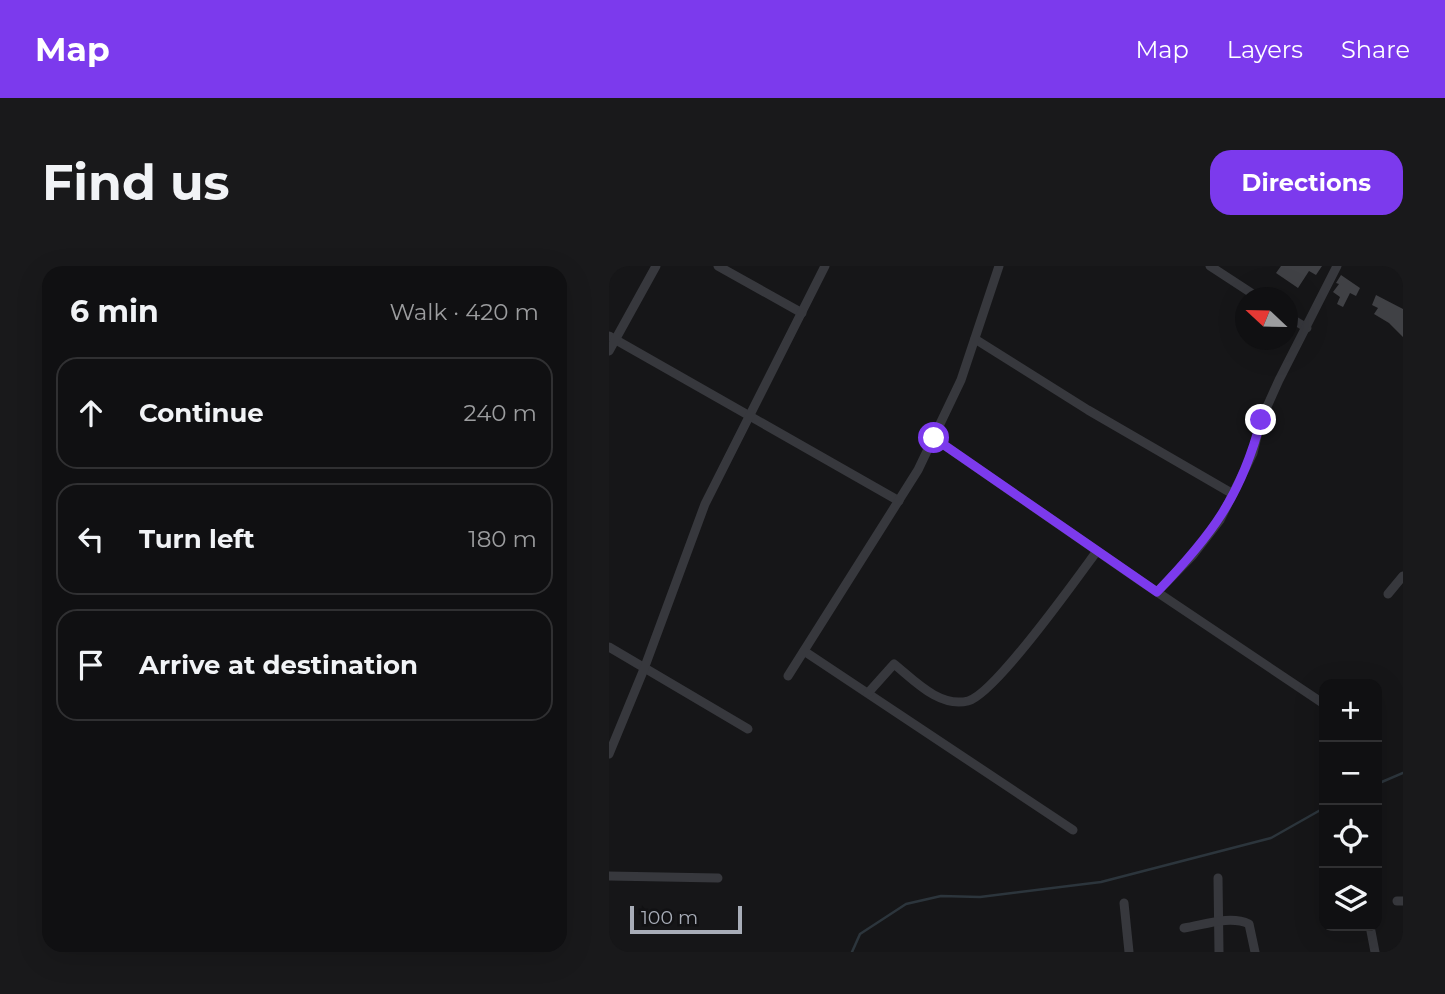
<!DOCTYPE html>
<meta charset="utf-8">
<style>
body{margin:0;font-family:Montserrat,sans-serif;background:#19191b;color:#f1f3f6}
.controls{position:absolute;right:21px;bottom:21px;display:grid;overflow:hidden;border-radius:14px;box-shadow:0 7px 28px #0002}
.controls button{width:63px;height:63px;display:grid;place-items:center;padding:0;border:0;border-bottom:2px solid #303032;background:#101012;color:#f1f3f6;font:35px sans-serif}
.compass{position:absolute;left:626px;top:21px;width:63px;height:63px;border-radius:50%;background:#101012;box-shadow:0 7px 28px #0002;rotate:292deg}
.scale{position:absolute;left:21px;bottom:18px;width:112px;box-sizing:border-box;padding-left:7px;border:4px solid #a8adb8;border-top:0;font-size:19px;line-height:24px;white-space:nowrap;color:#a8adb8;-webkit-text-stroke:5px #111113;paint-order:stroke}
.stop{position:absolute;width:21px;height:21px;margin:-16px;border:5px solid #7c3aed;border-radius:50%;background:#fff}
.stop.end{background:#7c3aed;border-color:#fff;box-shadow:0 2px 7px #0008}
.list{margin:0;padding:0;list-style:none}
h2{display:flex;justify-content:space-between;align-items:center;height:91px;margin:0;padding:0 28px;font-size:30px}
h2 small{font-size:23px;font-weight:400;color:#9c9d9f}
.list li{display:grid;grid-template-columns:46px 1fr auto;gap:21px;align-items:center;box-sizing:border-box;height:112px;margin:0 14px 14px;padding:0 14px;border:2px solid #303032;border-radius:21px}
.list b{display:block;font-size:26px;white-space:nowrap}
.list em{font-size:23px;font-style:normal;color:#9c9d9f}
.icon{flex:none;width:38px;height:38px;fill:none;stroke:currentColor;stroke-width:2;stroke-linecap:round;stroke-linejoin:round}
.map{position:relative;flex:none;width:794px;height:686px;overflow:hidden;border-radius:21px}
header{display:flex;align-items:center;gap:42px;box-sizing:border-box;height:98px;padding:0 35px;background:#7c3aed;color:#fff}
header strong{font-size:33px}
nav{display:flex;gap:38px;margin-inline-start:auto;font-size:24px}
.intro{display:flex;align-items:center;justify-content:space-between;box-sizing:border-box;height:168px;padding:0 42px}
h1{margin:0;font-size:49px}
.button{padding:18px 32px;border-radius:21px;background:#7c3aed;color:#fff;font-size:24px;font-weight:700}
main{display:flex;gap:42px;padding:0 42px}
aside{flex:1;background:#101012;border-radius:21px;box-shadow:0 7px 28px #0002}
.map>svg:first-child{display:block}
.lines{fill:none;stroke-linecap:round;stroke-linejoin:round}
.stream{stroke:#2c353c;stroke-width:2.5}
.building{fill:#404145}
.minor{stroke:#37383d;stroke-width:9}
.route{stroke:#7c3aed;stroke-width:9}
</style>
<header>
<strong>Map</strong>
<nav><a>Map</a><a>Layers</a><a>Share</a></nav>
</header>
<div class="intro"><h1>Find us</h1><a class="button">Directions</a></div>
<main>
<aside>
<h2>6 min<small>Walk · 420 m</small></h2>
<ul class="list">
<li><svg class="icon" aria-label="ahead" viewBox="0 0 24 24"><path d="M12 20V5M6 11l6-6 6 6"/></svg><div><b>Continue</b></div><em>240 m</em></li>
<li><svg class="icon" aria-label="left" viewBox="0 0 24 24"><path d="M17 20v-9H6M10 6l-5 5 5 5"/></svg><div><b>Turn left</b></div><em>180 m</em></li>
<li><svg class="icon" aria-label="arrive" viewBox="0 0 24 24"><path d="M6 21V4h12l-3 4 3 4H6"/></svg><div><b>Arrive at destination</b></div></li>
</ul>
</aside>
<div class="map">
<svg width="794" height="686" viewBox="0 0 794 686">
<rect width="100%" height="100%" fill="#161618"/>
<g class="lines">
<g class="stream">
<path d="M768,518L794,507"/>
<path d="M243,686L251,668L297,638L332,630L371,631L492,616L662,572L715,542"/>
</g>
</g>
<g class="building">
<path d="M672,0H713L707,9L700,5L689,22L667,7Z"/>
<path d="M732,9L751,22L747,30L741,27L734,41L728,38L731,31L724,26L730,18L727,17Z"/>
<path d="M767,29L794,43V71L780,57L765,48L769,42L763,39Z"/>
</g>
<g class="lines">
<g class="minor">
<path d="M109,0L193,47"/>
<path d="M601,0L650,32"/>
<path d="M678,50L698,62"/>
<path d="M0,70L290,235"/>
<path d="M366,73L479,144L624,228"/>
<path d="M0,85L47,0"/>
<path d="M325,172L533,316L715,438"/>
<path d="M548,326L584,289L611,254L644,187L652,154L670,114L728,0"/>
<path d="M779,328L794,310"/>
<path d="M0,381L139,463"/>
<path d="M195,385L464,564"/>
<path d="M179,410L309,204L352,114L390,0"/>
<path d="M259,427L285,398C305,414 330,442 359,435C386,428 468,312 488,285"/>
<path d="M0,488L35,403L96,238L216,0"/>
<path d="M0,610L109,612"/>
<path d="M609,612L610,686"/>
<path d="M788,635H794"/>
<path d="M515,637L520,686"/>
<path d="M761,660L766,686"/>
<path d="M575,662C595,659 621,649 640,658L646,686"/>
</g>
</g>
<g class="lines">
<path class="route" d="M325,172L548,326C602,270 632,231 652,154"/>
</g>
</svg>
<div class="controls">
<button>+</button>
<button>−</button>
<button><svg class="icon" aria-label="locate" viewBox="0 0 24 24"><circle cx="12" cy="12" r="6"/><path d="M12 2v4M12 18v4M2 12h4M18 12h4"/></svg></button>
<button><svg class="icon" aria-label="layers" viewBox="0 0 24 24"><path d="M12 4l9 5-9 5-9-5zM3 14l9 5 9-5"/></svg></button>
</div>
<svg class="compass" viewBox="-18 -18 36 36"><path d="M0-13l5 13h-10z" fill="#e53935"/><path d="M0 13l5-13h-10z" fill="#9c9d9f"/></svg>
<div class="scale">100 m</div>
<div class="stop" style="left:325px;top:172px"></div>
<div class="stop end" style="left:652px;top:154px"></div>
</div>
</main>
